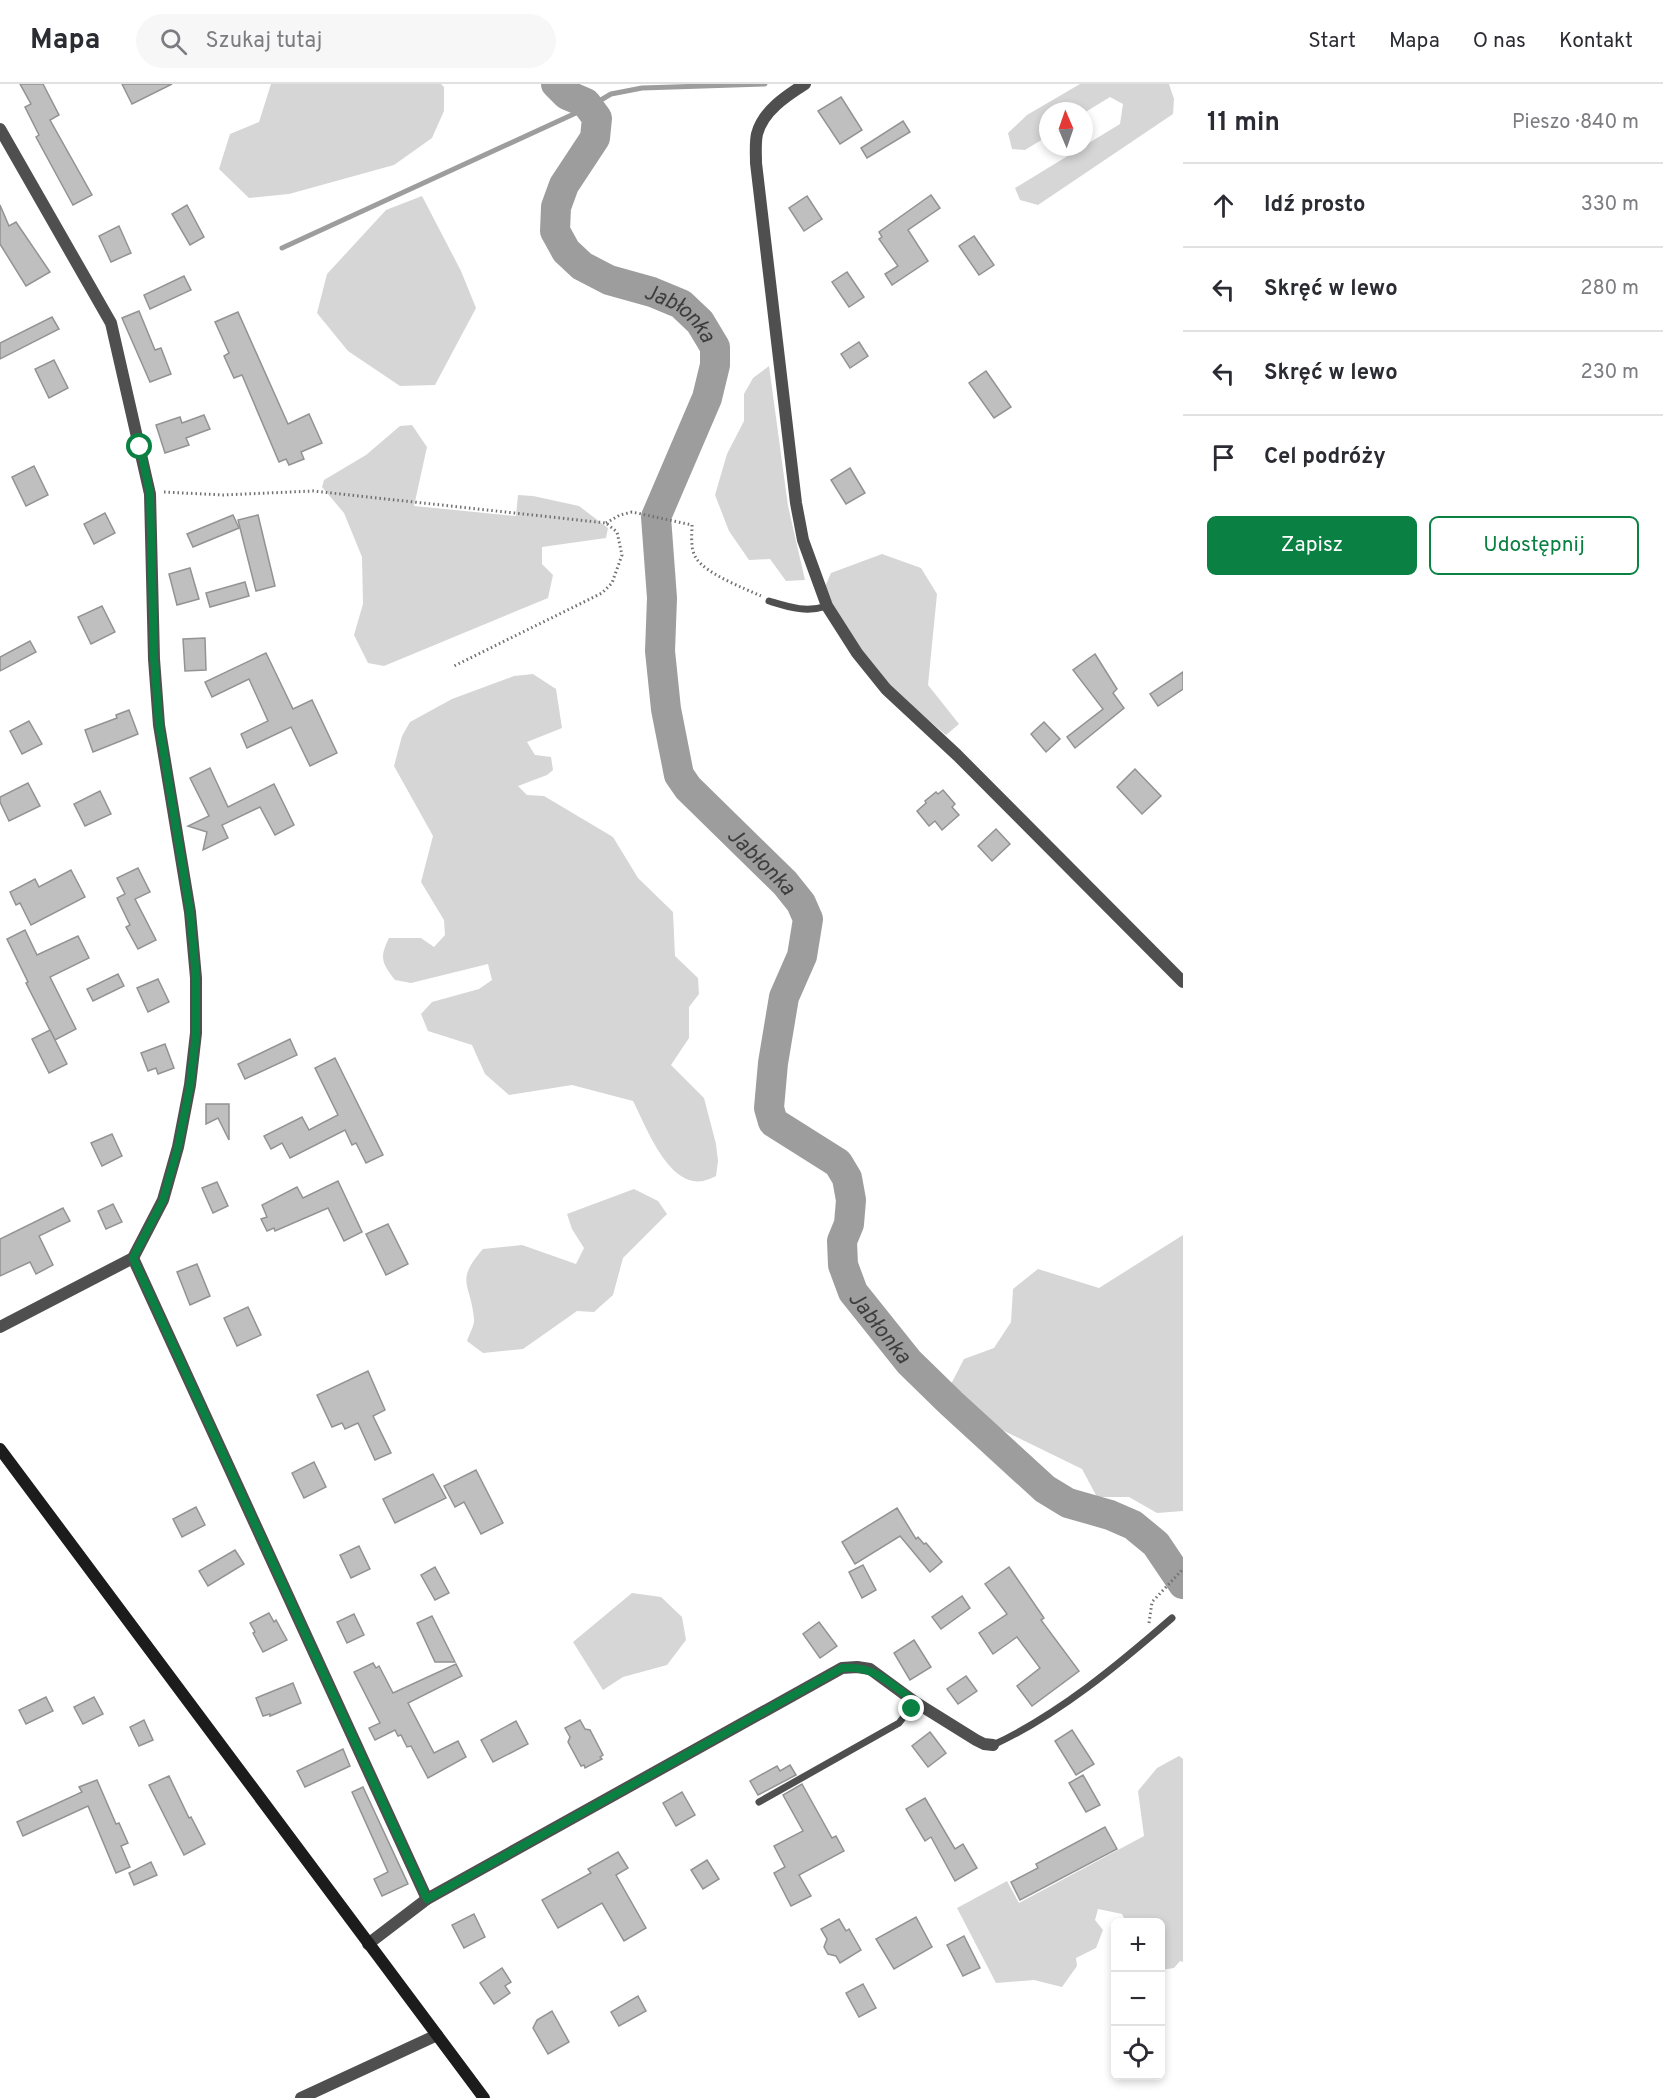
<!DOCTYPE html>
<html lang="pl">
<meta charset="utf-8">
<style>
body{margin:0;font-family:Overpass,sans-serif;background:#f7f7f7;color:#2b2b33}
.controls{position:absolute;right:18px;bottom:18px;display:grid;overflow:hidden;border-radius:9px;box-shadow:0 3px 9px #0003}
.controls button{width:54px;height:54px;display:grid;place-items:center;padding:0;border:0;border-bottom:2px solid #e1e1e2;background:#fff;color:#2b2b33;font:30px sans-serif}
.compass{position:absolute;left:1039px;top:18px;width:54px;height:54px;border-radius:50%;background:#fff;box-shadow:0 3px 9px #0003;rotate:358deg}
.stop{position:absolute;width:18px;height:18px;margin:-14px;border:4px solid #0b8043;border-radius:50%;background:#fff}
.stop.end{background:#0b8043;border-color:#fff;box-shadow:0 2px 6px #0008}
.list{margin:0;padding:0;list-style:none}
h2{display:flex;justify-content:space-between;align-items:center;height:78px;margin:0;padding:0 24px;font-size:26px}
h2 small{font-size:20px;font-weight:400;color:#7c7c81}
.list li{display:grid;grid-template-columns:39px 1fr auto;gap:18px;align-items:center;box-sizing:border-box;height:84px;padding:0 24px;border-top:2px solid #e1e1e2}
.list b{display:block;font-size:22px;white-space:nowrap}
.list em{font-size:20px;font-style:normal;color:#7c7c81}
.actions{display:flex;gap:12px;padding:18px 24px}
.actions a{flex:1;padding:14px 0;border:2px solid #0b8043;border-radius:9px;text-align:center;font-size:21px;color:#0b8043}
.actions .main{background:#0b8043;color:#fff}
.icon{flex:none;width:33px;height:33px;fill:none;stroke:currentColor;stroke-width:2;stroke-linecap:round;stroke-linejoin:round}
.map{position:relative;flex:none;width:1183px;height:2014px;overflow:hidden}
header{display:flex;align-items:center;gap:36px;box-sizing:border-box;height:84px;padding:0 30px;background:#fff;border-bottom:2px solid #e1e1e2}
header strong{font-size:28px}
nav{display:flex;gap:33px;margin-inline-start:auto;font-size:21px}
.search{width:420px;height:54px;background:#f7f7f7;display:flex;align-items:center;gap:15px;box-sizing:border-box;padding:0 21px;border-radius:33px;color:#7c7c81;font-size:22px}
main{display:flex}
aside{flex:1;background:#fff}
.map>svg:first-child{display:block}
.green{fill:#d6d6d6}
.lines{fill:none;stroke-linecap:round;stroke-linejoin:round}
.stream{stroke:#9d9d9d;stroke-width:5}
.river{stroke:#9d9d9d;stroke-width:30}
.building{fill:#bfbfbf;stroke:#939393;stroke-width:1.5}
.path{stroke:#717171;stroke-width:3;stroke-dasharray:1.5 3;stroke-linecap:butt}
.service{stroke:#4f4f4f;stroke-width:7}
.minor{stroke:#4f4f4f;stroke-width:12}
.tertiary{stroke:#4f4f4f;stroke-width:12}
.secondary{stroke:#1c1c1c;stroke-width:12}
.route{stroke:#0b8043;stroke-width:8}
.labels{text-anchor:middle;stroke-width:6;stroke-linejoin:round;paint-order:stroke}
.water-label{font-size:22px;font-style:italic;fill:#3e3e3e;stroke:#fff}
</style>
<header>
<strong>Mapa</strong>
<div class="search"><svg class="icon" aria-label="search" viewBox="0 0 24 24"><circle cx="10" cy="10" r="6"/><path d="M15 15l6 6"/></svg>Szukaj tutaj</div>
<nav><a>Start</a><a>Mapa</a><a>O nas</a><a>Kontakt</a></nav>
</header>
<main>
<div class="map">
<svg width="1183" height="2014" viewBox="0 0 1183 2014">
<rect width="100%" height="100%" fill="#fff"/>
<g class="green">
<path d="M271,0H441L444,3V27L432,54L394,81L289,110L249,114L219,85L230,50L259,38Z"/>
<path d="M1080,0H1169L1174,15L1173,30L1038,121L1020,116L1015,104L1120,40L1123,20L1110,13L1084,29V27H1048V52L1025,66L1012,65L1008,49L1027,31Z"/>
<path d="M422,112L461,187L476,224L435,301L400,302L348,267L317,229L327,190L386,126Z"/>
<path d="M769,282L788,422L805,496L786,497L770,475L749,476L729,447L715,411L727,370L744,337V310L753,294Z"/>
<path d="M412,341L427,363L414,422L516,432L518,411L533,412L579,422L608,444L606,454L542,463V480L553,491L548,514L384,582L368,579L354,551L363,520L362,473L344,429L322,403L324,396L366,371L400,342Z"/>
<path d="M882,470L921,484L937,510L928,601L959,640L946,651L891,604L857,561L839,533L824,505L831,489Z"/>
<path d="M533,590L556,605L562,644L527,658L535,671L551,673L553,686L547,691L518,702L527,711L544,712L613,753L638,794L673,828L675,872L698,894L699,910L689,923V954L671,981L704,1014L716,1060L718,1077L716,1092C712,1094 707,1096 703,1097C668,1103 646,1042 633,1017L572,1001L509,1011L485,990L472,961L428,947L421,930L432,918L479,905L492,896L488,880L411,899L395,896C382,879 379,874 389,854H421L434,863L445,851L444,836L421,798L433,752L394,682L402,652L410,638L452,615L514,592Z"/>
<path d="M634,1105L658,1117L667,1130L623,1174L613,1211L594,1228L577,1227L523,1265L483,1269L467,1257C469,1250 475,1241 474,1235C471,1199 454,1198 483,1165L522,1161L576,1180L584,1164L572,1145L567,1130Z"/>
<path d="M1183,1151V1427L1157,1429L1129,1413H1097L1082,1385L992,1341L950,1302L964,1275L994,1264L1011,1238L1013,1205L1038,1185L1099,1204Z"/>
<path d="M632,1509L661,1513L682,1533L686,1556L667,1581L623,1593L603,1606L573,1558Z"/>
<path d="M1179,1672L1183,1675V1878L1180,1877L1174,1884L1161,1886L1160,1838H1126L1122,1830L1098,1825L1095,1836L1103,1846L1096,1864L1076,1874L1077,1882L1062,1903L1034,1896L996,1899L957,1824L1007,1797L1019,1819L1144,1752L1138,1707L1157,1684Z"/>
</g>
<g class="lines">
<path class="stream" d="M282,164L589,23L611,10L642,4L765,0"/>
<path class="river" id="s1" d="M556,0L567,11L586,19L597,34L595,54L564,101L556,123L555,147L566,167L582,182L609,196L652,208L681,220L700,238L715,263V281L707,314L656,433L662,514L660,567L666,625L679,691L688,704L785,799L801,819L808,835L802,872L784,913L773,979L769,1024L773,1038L838,1079L847,1094L851,1116L849,1140L842,1157L843,1181L853,1208L909,1278L951,1319L1045,1405L1068,1419L1110,1431L1133,1441L1156,1460L1183,1500"/>
</g>
<g class="building">
<path d="M20,0H43L59,31L50,36L92,111L73,121L36,53L39,51L25,23L31,20Z"/>
<path d="M122,0H172L132,20Z"/>
<path d="M841,13L862,46L840,60L818,27Z"/>
<path d="M903,37L910,48L867,74L861,64Z"/>
<path d="M931,111L940,124L908,146L928,177L892,201L885,190L898,182L879,155L882,153L879,148Z"/>
<path d="M807,112L822,135L804,147L789,124Z"/>
<path d="M0,121L9,142L16,138L50,188L26,202L0,160Z"/>
<path d="M187,121L204,153L190,161L172,130Z"/>
<path d="M119,142L131,169L111,178L99,152Z"/>
<path d="M974,152L994,181L979,191L959,162Z"/>
<path d="M847,188L864,213L849,223L832,198Z"/>
<path d="M184,192L191,206L150,225L144,211Z"/>
<path d="M139,227L155,266L161,264L171,290L150,298L122,234Z"/>
<path d="M238,228L288,340L309,330L322,359L301,368L304,375L289,381L286,375L279,378L242,291L234,294L224,272L229,269L215,238Z"/>
<path d="M52,233L59,245L0,275V259Z"/>
<path d="M859,258L868,272L850,284L841,270Z"/>
<path d="M54,276L68,304L49,314L35,285Z"/>
<path d="M986,287L1011,323L994,334L969,299Z"/>
<path d="M204,331L210,345L186,354L189,361L165,369L156,341L180,333L182,339Z"/>
<path d="M34,382L48,411L26,422L12,393Z"/>
<path d="M850,384L865,409L846,420L831,396Z"/>
<path d="M105,429L115,449L94,460L84,440Z"/>
<path d="M233,431L239,444L193,463L187,450Z"/>
<path d="M258,431L275,502L256,507L238,436Z"/>
<path d="M190,484L199,515L177,521L169,490Z"/>
<path d="M245,498L249,512L210,523L206,509Z"/>
<path d="M102,522L115,548L91,560L78,533Z"/>
<path d="M205,554L206,586L185,587L183,555Z"/>
<path d="M30,557L36,568L0,587V573Z"/>
<path d="M266,569L293,625L312,616L337,669L310,682L291,643L247,664L241,650L268,637L249,595L212,613L205,598Z"/>
<path d="M1095,570L1117,605L1113,609L1124,624L1075,664L1067,653L1103,625L1073,586Z"/>
<path d="M1183,588V605L1158,622L1150,610Z"/>
<path d="M129,626L138,650L93,668L85,646L117,634L116,631Z"/>
<path d="M29,637L42,660L22,670L10,647Z"/>
<path d="M1044,638L1060,655L1046,668L1031,650Z"/>
<path d="M210,684L228,723L274,700L294,741L275,751L260,723L222,741L228,754L203,766L207,748L188,742L209,732L190,694Z"/>
<path d="M1135,685L1161,712L1142,730L1117,703Z"/>
<path d="M28,699L40,722L9,737L0,718V713Z"/>
<path d="M943,706L955,720L952,723L959,731L942,746L935,737L929,742L917,727L926,719L925,717L936,708L938,710Z"/>
<path d="M100,707L111,730L85,742L74,720Z"/>
<path d="M996,745L1010,760L992,777L978,762Z"/>
<path d="M138,784L150,808L135,815L156,856L138,865L126,843L130,841L117,814L125,810L117,794Z"/>
<path d="M71,786L85,813L31,841L20,819L16,821L10,808L35,795L39,803Z"/>
<path d="M25,846L37,871L78,852L89,874L50,893L76,945L55,956L26,899L28,898L7,855Z"/>
<path d="M118,890L124,902L93,917L87,905Z"/>
<path d="M158,895L169,918L148,928L137,904Z"/>
<path d="M50,946L67,980L49,989L32,955Z"/>
<path d="M290,955L297,971L245,995L238,980Z"/>
<path d="M165,960L174,984L158,990L156,984L148,987L141,969Z"/>
<path d="M335,974L383,1071L366,1079L356,1059L352,1061L345,1046L290,1074L282,1059L271,1065L264,1052L302,1033L309,1046L338,1031L315,984Z"/>
<path d="M206,1020H229V1056L218,1034L206,1040Z"/>
<path d="M112,1050L122,1072L102,1082L91,1059Z"/>
<path d="M338,1097L362,1148L344,1157L328,1124L275,1147L274,1144L267,1147L261,1135L267,1133L262,1121L297,1103L303,1114Z"/>
<path d="M217,1098L228,1122L213,1129L202,1104Z"/>
<path d="M113,1120L122,1138L106,1145L98,1127Z"/>
<path d="M63,1124L70,1137L39,1152L53,1181L36,1190L30,1178L0,1192V1155Z"/>
<path d="M388,1140L408,1180L386,1191L366,1150Z"/>
<path d="M197,1180L210,1212L190,1221L177,1188Z"/>
<path d="M248,1223L261,1251L237,1262L224,1234Z"/>
<path d="M368,1287L385,1326L373,1332L391,1369L375,1376L358,1339L345,1345L342,1339L332,1343L317,1311Z"/>
<path d="M314,1378L326,1403L304,1414L292,1389Z"/>
<path d="M476,1386L503,1439L481,1450L464,1418L455,1423L444,1402Z"/>
<path d="M433,1390L446,1414L395,1439L383,1415Z"/>
<path d="M196,1423L205,1441L182,1453L173,1435Z"/>
<path d="M897,1424L916,1455L918,1453L924,1460L926,1459L942,1478L930,1488L900,1452L855,1480L842,1458Z"/>
<path d="M359,1462L370,1485L351,1494L340,1471Z"/>
<path d="M235,1466L244,1480L208,1502L199,1487Z"/>
<path d="M863,1481L876,1506L862,1514L849,1488Z"/>
<path d="M435,1483L449,1509L435,1516L421,1491Z"/>
<path d="M1009,1483L1044,1534L1041,1536L1079,1587L1032,1622L1017,1602L1040,1584L1017,1553L993,1570L979,1549L1007,1530L985,1500Z"/>
<path d="M962,1512L970,1524L941,1545L932,1533Z"/>
<path d="M269,1529L274,1538L276,1536L287,1556L263,1568L253,1549L255,1548L250,1539Z"/>
<path d="M354,1530L364,1551L347,1559L337,1538Z"/>
<path d="M432,1532L455,1578H435L417,1539Z"/>
<path d="M819,1538L837,1562L820,1574L803,1550Z"/>
<path d="M914,1556L931,1583L910,1596L894,1569Z"/>
<path d="M373,1579L376,1584L379,1582L393,1609L456,1580L462,1592L408,1619L434,1669L458,1657L466,1673L428,1694L411,1662L407,1663L401,1651L398,1652L395,1646L375,1656L369,1644L380,1639L354,1588Z"/>
<path d="M966,1592L977,1607L958,1620L947,1605Z"/>
<path d="M293,1599L301,1619L270,1632V1630L263,1632L256,1614Z"/>
<path d="M46,1613L53,1627L26,1640L19,1626Z"/>
<path d="M94,1613L103,1630L83,1640L74,1623Z"/>
<path d="M144,1636L153,1656L139,1662L130,1643Z"/>
<path d="M580,1636L585,1645L590,1646L603,1671L600,1673L602,1675L585,1684L584,1681L581,1682L568,1658L570,1653L565,1644Z"/>
<path d="M516,1637L528,1660L493,1678L481,1656Z"/>
<path d="M1072,1646L1094,1680L1076,1691L1055,1657Z"/>
<path d="M930,1648L946,1669L928,1683L912,1662Z"/>
<path d="M343,1665L350,1682L305,1703L297,1687Z"/>
<path d="M790,1681L796,1691L758,1711L750,1697L777,1682L780,1687Z"/>
<path d="M1083,1691L1100,1721L1086,1728L1069,1699Z"/>
<path d="M169,1692L189,1734L191,1733L205,1760L184,1771L149,1701Z"/>
<path d="M97,1696L116,1740L119,1739L128,1759L121,1762L130,1783L116,1789L88,1722L23,1752L17,1738L82,1708L79,1703Z"/>
<path d="M802,1700L832,1754L836,1752L844,1767L799,1791L811,1812L791,1822L774,1789L785,1783L774,1762L803,1747L783,1711Z"/>
<path d="M363,1703L408,1800L382,1812L374,1795L388,1788L352,1708Z"/>
<path d="M682,1708L695,1731L676,1742L663,1719Z"/>
<path d="M925,1714L955,1765L963,1760L977,1784L955,1797L931,1753L925,1757L906,1725Z"/>
<path d="M1105,1743L1117,1765L1020,1816L1011,1798L1038,1784L1036,1780Z"/>
<path d="M618,1768L628,1784L616,1791L646,1844L624,1857L602,1819L558,1844L542,1816L591,1789L588,1785Z"/>
<path d="M707,1776L719,1795L703,1805L691,1786Z"/>
<path d="M151,1778L157,1791L134,1801L129,1789Z"/>
<path d="M474,1830L485,1853L464,1864L452,1841Z"/>
<path d="M916,1833L932,1863L894,1885L876,1855Z"/>
<path d="M839,1835L846,1847L849,1845L861,1866L840,1879L836,1872L828,1870L824,1863L827,1855L821,1845Z"/>
<path d="M964,1852L980,1884L963,1892L947,1861Z"/>
<path d="M502,1884L511,1898L505,1902L510,1909L494,1920L480,1899Z"/>
<path d="M863,1900L876,1924L859,1933L846,1909Z"/>
<path d="M638,1912L646,1927L619,1942L611,1928Z"/>
<path d="M552,1927L569,1958L548,1970L533,1944L537,1936Z"/>
</g>
<g class="lines">
<g class="path">
<path d="M164,408L223,411L313,407L606,439L617,448L622,471L612,499L602,509L454,582"/>
<path d="M606,439L620,431L632,428L692,441C692,451 690,465 696,474C706,490 744,504 761,512"/>
<path d="M1149,1539L1152,1518L1183,1485"/>
</g>
<g class="service">
<path d="M769,517C789,523 806,529 827,522"/>
<path d="M993,1661C1058,1631 1118,1581 1172,1534"/>
<path d="M759,1718L899,1639L915,1618"/>
</g>
<g class="minor">
<path d="M805,0C786,12 763,27 757,50C755,59 756,70 756,79L796,419L803,456L827,522L857,569L886,605L957,671L1183,898"/>
<path d="M0,45L111,239L150,410L154,575L159,641L190,828L196,894V949L190,1001L178,1063L163,1116L133,1174L0,1243"/>
<path d="M133,1174L427,1815"/>
<path d="M368,1860L427,1815L842,1584L857,1583L870,1585L915,1618L976,1656L984,1660L993,1661"/>
</g>
<path class="tertiary" d="M301,2014L437,1951"/>
<path class="secondary" d="M0,1365L484,2014"/>
</g>
<g class="lines">
<path class="route" d="M140,363L150,410L154,574L159,640L190,828L196,894V950L190,1001L178,1063L163,1116L133,1174L427,1815L842,1584C875,1581 890,1600 915,1618L912,1625"/>
</g>
<g class="labels">
<g class="water-label">
<text dy="8" stroke="none"><textPath href="#s1" startOffset="334">Jabłonka</textPath></text>
<text dy="8" stroke="none"><textPath href="#s1" startOffset="946">Jabłonka</textPath></text>
<text dy="8" stroke="none"><textPath href="#s1" startOffset="1486">Jabłonka</textPath></text>
</g>
</g>
</svg>
<div class="controls">
<button>+</button>
<button>−</button>
<button><svg class="icon" aria-label="locate" viewBox="0 0 24 24"><circle cx="12" cy="12" r="6"/><path d="M12 2v4M12 18v4M2 12h4M18 12h4"/></svg></button>
</div>
<svg class="compass" viewBox="-18 -18 36 36"><path d="M0-13l5 13h-10z" fill="#e53935"/><path d="M0 13l5-13h-10z" fill="#7c7c81"/></svg>
<div class="stop" style="left:140px;top:363px"></div>
<div class="stop end" style="left:912px;top:1625px"></div>
</div>
<aside>
<h2>11 min<small>Pieszo · 840 m</small></h2>
<ul class="list">
<li><svg class="icon" aria-label="ahead" viewBox="0 0 24 24"><path d="M12 20V5M6 11l6-6 6 6"/></svg><div><b>Idź prosto</b></div><em>330 m</em></li>
<li><svg class="icon" aria-label="left" viewBox="0 0 24 24"><path d="M17 20v-9H6M10 6l-5 5 5 5"/></svg><div><b>Skręć w lewo</b></div><em>280 m</em></li>
<li><svg class="icon" aria-label="left" viewBox="0 0 24 24"><path d="M17 20v-9H6M10 6l-5 5 5 5"/></svg><div><b>Skręć w lewo</b></div><em>230 m</em></li>
<li><svg class="icon" aria-label="arrive" viewBox="0 0 24 24"><path d="M6 21V4h12l-3 4 3 4H6"/></svg><div><b>Cel podróży</b></div></li>
</ul>
<div class="actions"><a class="main">Zapisz</a><a>Udostępnij</a></div>
</aside>
</main>
